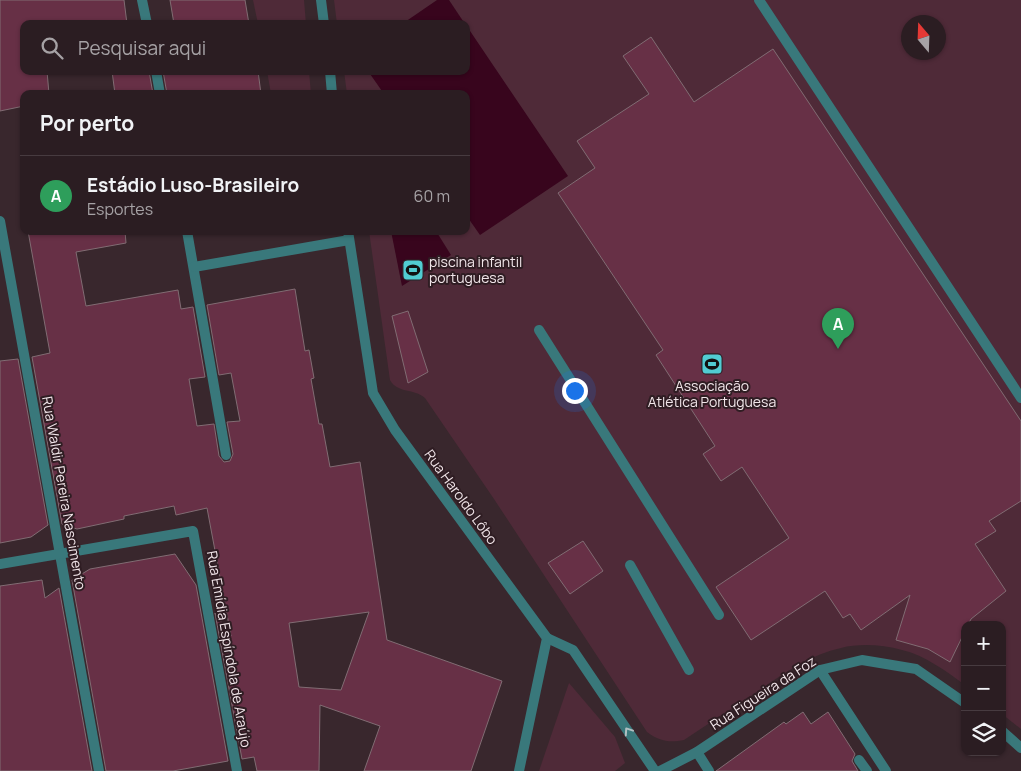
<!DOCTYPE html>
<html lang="pt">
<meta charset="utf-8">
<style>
body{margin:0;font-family:Manrope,sans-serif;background:#372a2f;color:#f1f3f6}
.controls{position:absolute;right:15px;bottom:15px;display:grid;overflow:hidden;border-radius:10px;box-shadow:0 1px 4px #0004}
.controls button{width:45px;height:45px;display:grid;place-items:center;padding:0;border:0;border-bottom:1px solid #473b40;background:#2b1d22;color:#f1f3f6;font:25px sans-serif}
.compass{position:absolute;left:901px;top:15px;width:45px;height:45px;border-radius:50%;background:#2b1d22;box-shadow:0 1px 4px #0004;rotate:341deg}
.you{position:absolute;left:574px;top:390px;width:18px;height:18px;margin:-12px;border:4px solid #fff;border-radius:50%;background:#1a73e8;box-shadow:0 0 0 8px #1a73e833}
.badge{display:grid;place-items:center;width:32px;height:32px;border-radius:50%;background:#51ccd2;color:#fff;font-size:16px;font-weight:700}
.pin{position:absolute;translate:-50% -41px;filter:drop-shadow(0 1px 2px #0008)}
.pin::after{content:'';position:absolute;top:26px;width:18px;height:15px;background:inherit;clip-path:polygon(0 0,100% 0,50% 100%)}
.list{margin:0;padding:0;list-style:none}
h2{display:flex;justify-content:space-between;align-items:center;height:65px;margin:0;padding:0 20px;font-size:21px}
h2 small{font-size:16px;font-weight:400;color:#a6a2a5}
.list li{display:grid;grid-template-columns:32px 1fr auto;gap:15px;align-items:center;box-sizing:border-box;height:80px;padding:0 20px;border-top:1px solid #473b40}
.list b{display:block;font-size:19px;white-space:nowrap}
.list p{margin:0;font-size:16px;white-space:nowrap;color:#a6a2a5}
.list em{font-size:16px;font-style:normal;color:#a6a2a5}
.icon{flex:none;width:28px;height:28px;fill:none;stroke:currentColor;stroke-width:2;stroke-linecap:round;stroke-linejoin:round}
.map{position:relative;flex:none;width:1021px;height:771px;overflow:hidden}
.search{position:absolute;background:#2b1d22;box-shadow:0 1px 4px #0004;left:20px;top:20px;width:450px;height:55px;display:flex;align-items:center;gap:12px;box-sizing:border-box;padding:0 18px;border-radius:10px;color:#a6a2a5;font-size:19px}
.panel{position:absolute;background:#2b1d22;box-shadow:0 1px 4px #0004;left:20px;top:90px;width:450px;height:145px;border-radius:10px}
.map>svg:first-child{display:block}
.green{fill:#4f2a38;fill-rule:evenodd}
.water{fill:#38051d}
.building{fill:#673046;stroke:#816c73;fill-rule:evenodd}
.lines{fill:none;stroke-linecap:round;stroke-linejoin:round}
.lane{stroke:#39787b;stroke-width:10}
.street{stroke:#39787b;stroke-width:10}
.oneway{stroke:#b1bfc2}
.labels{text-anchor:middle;stroke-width:4;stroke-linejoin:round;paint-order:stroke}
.poi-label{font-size:14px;fill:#f1e5e9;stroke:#2f1d23;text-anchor:start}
.street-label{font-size:14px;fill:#f1e5e9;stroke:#2f1d23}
</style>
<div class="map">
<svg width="1021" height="771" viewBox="0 0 1021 771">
<rect width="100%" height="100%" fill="#39272d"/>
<g class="green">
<path d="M253,0H304L306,24H258Z"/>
<path d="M334,0H1021V729L1002,714V625H965V685C946,671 924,655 902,650C883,645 860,643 841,648C809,655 781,675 754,694C730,709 707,725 684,740C669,743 659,741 647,732L494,499L425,398C414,388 398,394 390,380L369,231H466V94H347L344,71H466V24H337ZM908,22H938V52H908Z"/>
<path d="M267,71H309L311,94H271Z"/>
<path d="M569,683L615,737L625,763L615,771H539Z"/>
</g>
<g class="water">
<path d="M437,0H449L465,24H402Z"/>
<path d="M466,25L568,176L480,235L466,215V94H384L368,71H466Z"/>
<path d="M391,231H436L451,255L402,286Z"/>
</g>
<g class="building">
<path d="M0,0H124L127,24H24V71H47L49,94H24V106L0,111Z"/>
<path d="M170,0H245L249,24H174Z"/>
<path d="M651,37L694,102L773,49L1021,421V501L989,521L996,531L975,544L1006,591L971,619L968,625H965V631L950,662L928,649L896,640L910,595L861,630L850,614L843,618L825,591L751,640L716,587L789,538L742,467L721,481L703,454L715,446L656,355L663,350L558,193L595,168L577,141L649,94L623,56Z"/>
<path d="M112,71H149L153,94H115Z"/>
<path d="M163,71H258L261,94H167Z"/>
<path d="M28,231H125L126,243L76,252L86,306L178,290L181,309L193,307L205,377L189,379L197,426L214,424L219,456L224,462L230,461L233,454L227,422L240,421L231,373L219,375L207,305L295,289L305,351L309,350L314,378L311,379L319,424H322L330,467L360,462L387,640L502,681L471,771H364L380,726L320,705L319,771H257L254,757L242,759L215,613L231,636L207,508L176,515L174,506L124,516V519L77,529L62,524L32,357L50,353ZM369,612L341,690L299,687L289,623Z"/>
<path d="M408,311L428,372L408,383L392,316Z"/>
<path d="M18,359L48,525L31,537L0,543V361Z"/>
<path d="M583,541L603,571L570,594L548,563Z"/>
<path d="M175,554L196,585L228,761L173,771H106L72,580L90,569Z"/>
<path d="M42,580L45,598L59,588L92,771H0V586Z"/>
<path d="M803,712L811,724L828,712L855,754L852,761L858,771H716L784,722L786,724Z"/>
</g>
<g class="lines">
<g class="lane">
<path d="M759,0L1021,398"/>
<path d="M539,330L719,615"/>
<path d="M630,565L689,670"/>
</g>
<g class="street">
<path d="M142,0L147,24"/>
<path d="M321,0L324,24"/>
<path d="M156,71L160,94"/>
<path d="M330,71L332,94"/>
<path d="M0,221L99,771"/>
<path d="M187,231L226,455"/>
<path d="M348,231L373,393L395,430L547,638L519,771"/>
<path d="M194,267L349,240"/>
<path d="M0,564L193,531L237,771"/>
<path d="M547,638L573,650L655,771"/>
<path d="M820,670L886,771"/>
<path d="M1002,731L1021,748"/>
<path d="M697,752L709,771"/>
<path d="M859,760L867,771"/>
<path d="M660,771L697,752L820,670L862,660L916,669L965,703"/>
</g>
</g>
<defs><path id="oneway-chevron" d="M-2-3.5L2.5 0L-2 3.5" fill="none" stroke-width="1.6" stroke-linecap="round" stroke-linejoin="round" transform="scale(1.25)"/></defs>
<use class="oneway" href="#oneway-chevron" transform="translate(628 731) rotate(-124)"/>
<defs>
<g id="stadium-square" transform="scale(1.125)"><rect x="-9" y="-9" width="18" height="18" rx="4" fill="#51ccd2" stroke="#2f1d23"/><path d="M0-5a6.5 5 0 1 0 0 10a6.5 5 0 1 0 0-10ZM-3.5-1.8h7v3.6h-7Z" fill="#111"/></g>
</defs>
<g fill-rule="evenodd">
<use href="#stadium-square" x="413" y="270"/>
<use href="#stadium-square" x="712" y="364"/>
</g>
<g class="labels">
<g class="poi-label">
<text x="429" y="267">piscina infantil<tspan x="429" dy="16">portuguesa</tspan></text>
<text x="712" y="391" text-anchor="middle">Associação<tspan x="712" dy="16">Atlética Portuguesa</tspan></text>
</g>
<g class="street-label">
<text transform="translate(64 493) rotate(80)" y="5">Rua Waldir Pereira Nascimento</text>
<text transform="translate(461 497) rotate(54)" y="5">Rua Haroldo Lôbo</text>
<text transform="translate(229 649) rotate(80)" y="5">Rua Emídia Espíndola de Araújo</text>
<text transform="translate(763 693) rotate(-33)" y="5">Rua Figueira da Foz</text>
</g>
</g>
</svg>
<div class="controls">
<button>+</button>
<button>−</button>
<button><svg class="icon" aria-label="layers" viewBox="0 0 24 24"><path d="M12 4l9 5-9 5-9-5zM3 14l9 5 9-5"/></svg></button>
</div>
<svg class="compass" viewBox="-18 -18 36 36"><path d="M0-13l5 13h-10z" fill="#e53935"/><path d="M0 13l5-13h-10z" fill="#a6a2a5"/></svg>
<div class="you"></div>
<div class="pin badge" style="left:838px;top:349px;background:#2e9e5b">A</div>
<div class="search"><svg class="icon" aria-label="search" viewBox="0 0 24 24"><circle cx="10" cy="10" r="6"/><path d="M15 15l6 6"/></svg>Pesquisar aqui</div>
<section class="panel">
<h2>Por perto<small></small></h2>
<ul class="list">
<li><span class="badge" style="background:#2e9e5b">A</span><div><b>Estádio Luso-Brasileiro</b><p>Esportes</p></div><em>60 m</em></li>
</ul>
</section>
</div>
